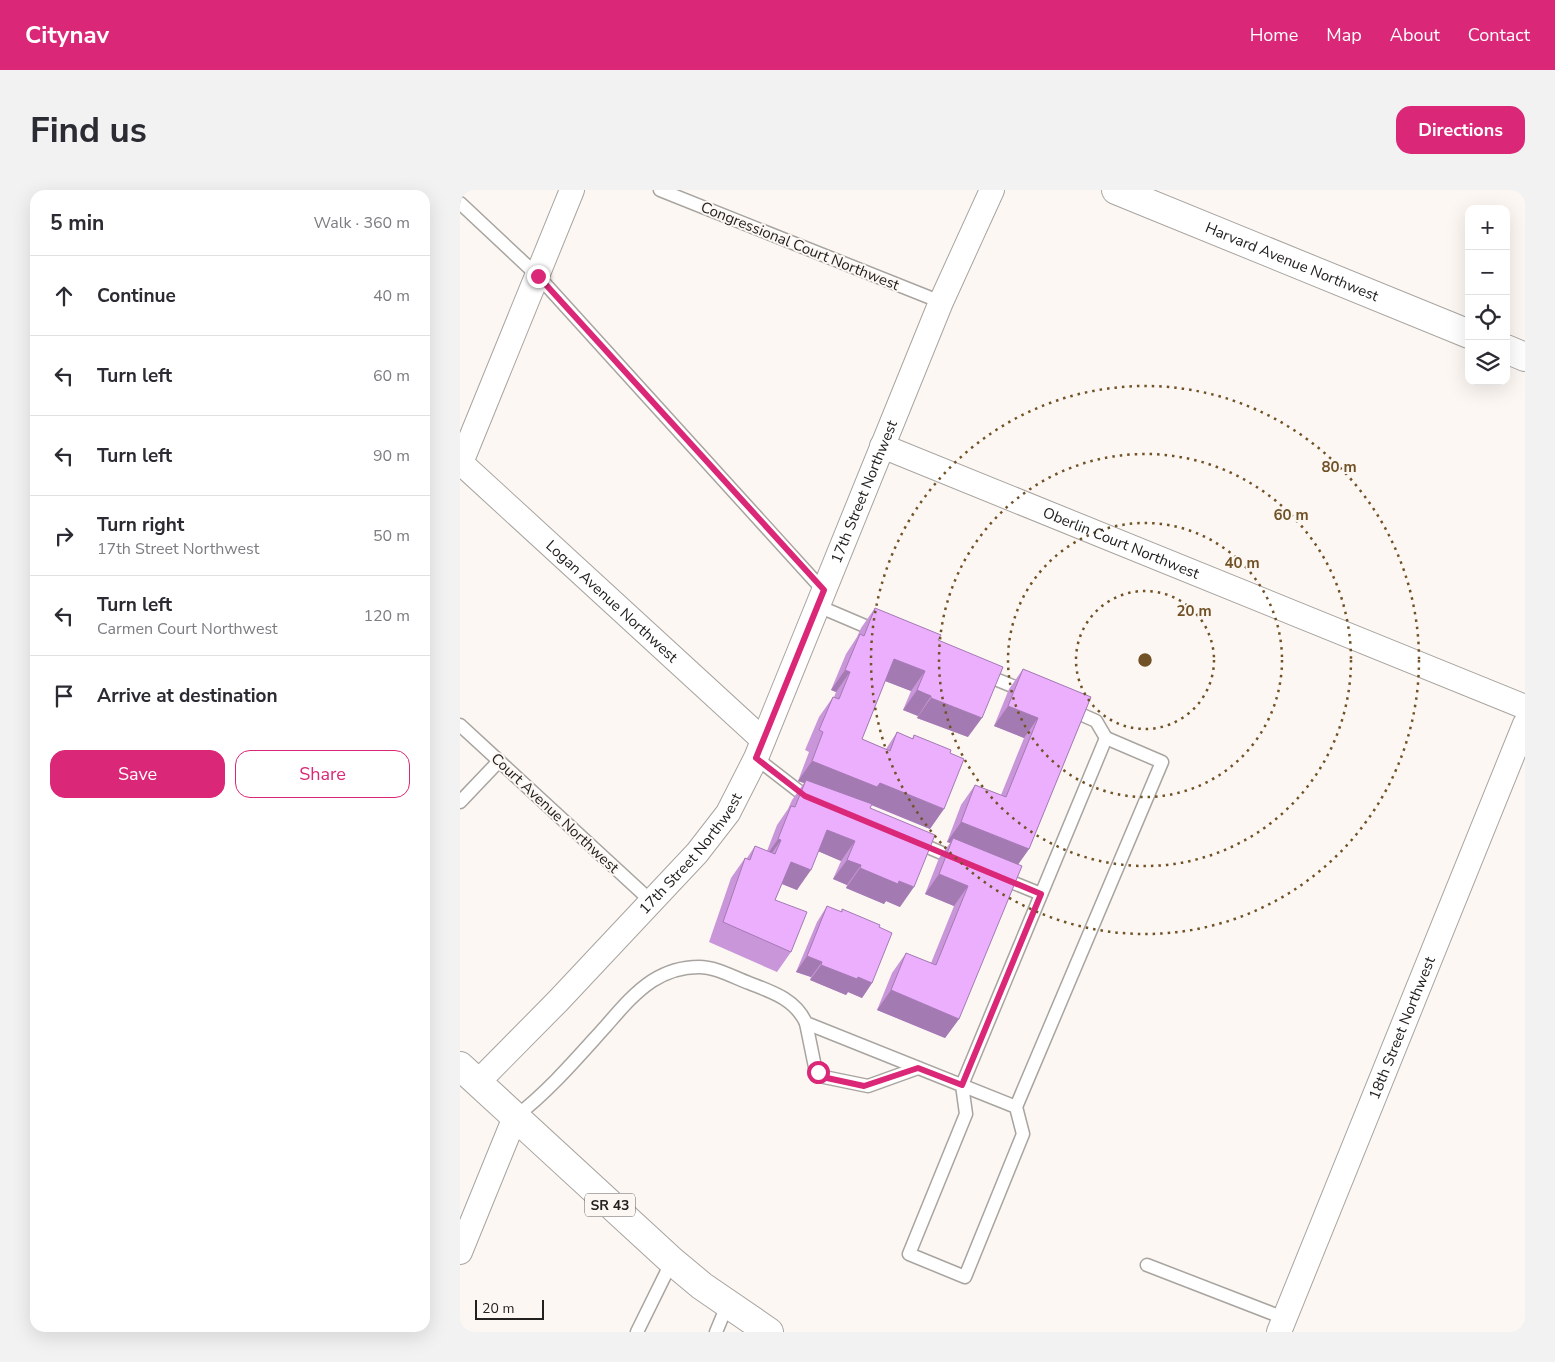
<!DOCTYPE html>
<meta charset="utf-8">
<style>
body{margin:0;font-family:"Nunito Sans",sans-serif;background:#f2f2f3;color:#2b2b33}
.controls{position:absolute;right:15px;top:15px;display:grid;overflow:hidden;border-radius:10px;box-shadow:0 5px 20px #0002}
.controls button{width:45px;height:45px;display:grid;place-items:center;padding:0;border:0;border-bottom:1px solid #e1e1e2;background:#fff;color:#2b2b33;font:25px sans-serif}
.scale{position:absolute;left:15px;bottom:12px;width:69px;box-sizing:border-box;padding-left:5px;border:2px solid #22211f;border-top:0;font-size:14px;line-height:18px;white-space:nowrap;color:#22211f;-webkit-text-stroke:4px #fcf7f3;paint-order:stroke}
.stop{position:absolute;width:15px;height:15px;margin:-11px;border:4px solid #db2777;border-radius:50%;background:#fff}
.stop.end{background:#db2777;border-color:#fff;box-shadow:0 1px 5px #0008}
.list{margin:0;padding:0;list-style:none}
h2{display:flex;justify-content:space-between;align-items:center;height:65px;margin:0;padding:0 20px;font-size:21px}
h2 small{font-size:16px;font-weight:400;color:#7c7c81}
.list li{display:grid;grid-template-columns:32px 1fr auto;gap:15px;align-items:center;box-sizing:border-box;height:80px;padding:0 20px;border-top:1px solid #e1e1e2}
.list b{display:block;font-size:19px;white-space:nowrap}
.list p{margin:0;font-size:16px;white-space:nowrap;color:#7c7c81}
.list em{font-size:16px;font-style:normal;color:#7c7c81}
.actions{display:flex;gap:10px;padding:15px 20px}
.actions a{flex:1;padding:11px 0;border:1px solid #db2777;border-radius:15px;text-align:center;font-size:18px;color:#db2777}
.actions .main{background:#db2777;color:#fff}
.icon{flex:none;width:28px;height:28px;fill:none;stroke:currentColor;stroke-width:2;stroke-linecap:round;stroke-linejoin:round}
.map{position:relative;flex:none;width:1065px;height:1142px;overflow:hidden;border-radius:15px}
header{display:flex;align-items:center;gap:30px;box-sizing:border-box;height:70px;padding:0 25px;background:#db2777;color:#fff}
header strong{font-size:24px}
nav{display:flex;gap:28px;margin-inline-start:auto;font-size:18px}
.intro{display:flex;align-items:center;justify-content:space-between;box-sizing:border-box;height:120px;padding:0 30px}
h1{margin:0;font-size:35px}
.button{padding:12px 22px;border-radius:15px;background:#db2777;color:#fff;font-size:18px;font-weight:700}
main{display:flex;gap:30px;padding:0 30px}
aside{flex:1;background:#fff;border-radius:15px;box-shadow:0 5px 20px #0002}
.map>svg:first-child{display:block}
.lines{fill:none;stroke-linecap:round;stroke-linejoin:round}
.lane-casing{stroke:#a8a4a0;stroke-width:15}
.street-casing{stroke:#a8a4a0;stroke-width:26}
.secondary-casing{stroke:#a8a4a0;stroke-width:30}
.primary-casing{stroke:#a8a4a0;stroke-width:30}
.lane{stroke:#fff;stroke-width:12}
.street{stroke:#fff;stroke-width:24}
.secondary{stroke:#fff;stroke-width:28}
.primary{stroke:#fff;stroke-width:28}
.wall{fill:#ca96da}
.shaded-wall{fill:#a47ab2}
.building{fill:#ebaffe;stroke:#a47ab2}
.route{stroke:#db2777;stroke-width:6}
.ring{fill:none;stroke:#715227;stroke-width:2.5;stroke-dasharray:2.5 5}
.labels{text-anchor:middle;stroke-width:4;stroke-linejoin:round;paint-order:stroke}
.shield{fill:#fcf7f3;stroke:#63615f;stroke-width:1}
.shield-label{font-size:14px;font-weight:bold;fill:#22211f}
.street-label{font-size:15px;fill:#22211f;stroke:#fcf7f3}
.centre{fill:#715227;stroke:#fcf7f3;stroke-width:2.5}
.ring-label{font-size:15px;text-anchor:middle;font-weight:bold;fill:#715227;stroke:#fcf7f3;stroke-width:4;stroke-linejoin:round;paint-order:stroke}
</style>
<header>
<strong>Citynav</strong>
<nav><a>Home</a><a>Map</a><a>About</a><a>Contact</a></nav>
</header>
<div class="intro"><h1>Find us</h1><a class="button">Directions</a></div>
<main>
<aside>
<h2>5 min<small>Walk · 360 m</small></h2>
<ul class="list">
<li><svg class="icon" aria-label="ahead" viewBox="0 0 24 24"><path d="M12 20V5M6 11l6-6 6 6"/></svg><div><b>Continue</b></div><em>40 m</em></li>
<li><svg class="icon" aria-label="left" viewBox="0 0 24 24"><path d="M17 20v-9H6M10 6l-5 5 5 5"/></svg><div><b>Turn left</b></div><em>60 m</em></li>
<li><svg class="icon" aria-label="left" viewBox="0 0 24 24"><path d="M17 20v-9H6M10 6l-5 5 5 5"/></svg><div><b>Turn left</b></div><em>90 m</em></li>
<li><svg class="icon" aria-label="right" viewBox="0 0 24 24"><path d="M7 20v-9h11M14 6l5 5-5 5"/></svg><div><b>Turn right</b><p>17th Street Northwest</p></div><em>50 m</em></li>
<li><svg class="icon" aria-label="left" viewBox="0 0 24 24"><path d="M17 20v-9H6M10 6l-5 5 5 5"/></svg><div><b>Turn left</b><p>Carmen Court Northwest</p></div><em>120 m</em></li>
<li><svg class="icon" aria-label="arrive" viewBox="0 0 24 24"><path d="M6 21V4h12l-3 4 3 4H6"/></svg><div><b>Arrive at destination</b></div></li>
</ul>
<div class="actions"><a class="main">Save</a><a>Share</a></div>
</aside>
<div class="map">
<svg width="1065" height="1142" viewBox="0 0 1065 1142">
<rect width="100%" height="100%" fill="#fcf7f3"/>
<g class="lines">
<g class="lane-casing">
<g id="lane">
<path d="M200,0L481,112"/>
<path d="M0,13L78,86L363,400"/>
<path d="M358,416L419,442"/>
<path d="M523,484L567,502"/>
<path d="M609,519L636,531L646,548"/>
<path d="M0,535L191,711"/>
<path d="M296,568L345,606L353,609"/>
<path d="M0,612L39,571"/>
<path d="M454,651L498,670"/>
<path d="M539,687L581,704"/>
<path d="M346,833L355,877L364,887L408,896L458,878"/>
<path d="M55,927C89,901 117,868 146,836C160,820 174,803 192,791C206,782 222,777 239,777C256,777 273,787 289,793C312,802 335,809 346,833L556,917L563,944L505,1087L449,1064L506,924L502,895L646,548L702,572L556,917"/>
<path d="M687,1075L824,1128"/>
<path d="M177,1142L212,1071"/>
<path d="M256,1142L268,1113"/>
</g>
</g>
<g class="street-casing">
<g id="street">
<path id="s1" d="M422,256L1065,517"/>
<path id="s2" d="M0,272L303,550"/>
<path d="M0,275L112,0"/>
<path id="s3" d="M17,893L98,811L237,663L268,623L296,568L481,112L532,0"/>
<path d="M0,1062L55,927"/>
<path id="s4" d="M819,1142L1065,534"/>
</g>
</g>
<g class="secondary-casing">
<g id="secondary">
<path id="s5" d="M656,0L1009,144"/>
<path d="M1046,159L1065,167"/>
</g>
</g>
<g class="primary-casing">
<path id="primary" d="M0,876L212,1071L242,1096L309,1142"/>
</g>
<use href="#lane" class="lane"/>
<use href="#street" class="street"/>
<use href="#secondary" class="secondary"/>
<use href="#primary" class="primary"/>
</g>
<g class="wall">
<path d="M415,418L478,450L508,547L457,528L458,526L443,520L451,501L425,491L402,549L426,559L437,542L452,549L454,545L470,639L411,615L410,618L440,717L426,711L424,714L386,698L387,695L373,689L381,671L358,661L337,700L322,694L315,710L331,762L317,782L249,752L271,688L285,668H287L295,656L307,661L317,635L328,619L332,610L344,593L338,591L349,562L345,560L359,527L373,507H374L376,502L371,500L386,464L397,447L401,438Z"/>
<path d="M563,479L631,507L569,659L558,674L499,829L485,848L417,820L432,783L446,763L471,773L494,716L465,704L479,668L490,653L487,652L501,615L515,595L541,605L564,548L534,536L549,499Z"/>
<path d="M367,716L381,722L382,719L419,737L412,793L402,808L388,802L386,805L350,790L351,787L336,782L357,732Z"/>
</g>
<g class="shaded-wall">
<path d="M434,469L465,481L451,501L420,489Z"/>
<path d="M385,480L390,482L376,502L371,500Z"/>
<path d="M457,500L471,506L458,526L443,520Z"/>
<path d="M471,508L522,528L508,547L457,528Z"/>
<path d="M548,516L578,528L564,548L534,536Z"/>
<path d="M352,571L420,593L484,619L470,639L407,613L346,590L344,593L338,591Z"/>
<path d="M501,632L569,659L555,679L493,648L490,653L487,652Z"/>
<path d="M367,640L395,651L381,671L353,659Z"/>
<path d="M318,649L321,650L307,670L304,669Z"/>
<path d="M387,670L401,675L387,695L373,689Z"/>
<path d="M331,672L351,680L337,700L317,692Z"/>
<path d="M400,678L439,691L454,697L440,717L426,711L424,714L386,698Z"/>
<path d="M479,684L508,696L494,716L465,704Z"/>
<path d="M347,766L362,772L351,787L336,782Z"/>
<path d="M361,775L398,787L412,793L402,808L388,802L386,805L350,790Z"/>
<path d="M431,800L499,829L485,848L417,820Z"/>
</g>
<g class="building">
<path d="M415,418L481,445L478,450L543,477L522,528L471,508V506L457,500L465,481L434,469L402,549L430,561L437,542L453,549L454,545L491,560L490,563L504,569L484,619L420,593L417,597L352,571L363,542L359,540L373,507L379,509L390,482L385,480L400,444L404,446Z"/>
<path d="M563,479L631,507L569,659L501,632L515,595L546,607L578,528L548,516Z"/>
<path d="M346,590L412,614L410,618L475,645L454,697L439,691L438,694L400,678L401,675L387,670L395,651L367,640L351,680L331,672L315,710L347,722L331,762L263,732L285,668L290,670L295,656L315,664L321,650L318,649L331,616L335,617Z"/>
<path d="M493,648L562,676L499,829L431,800L446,763L476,775L508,696L479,684Z"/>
<path d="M367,716L382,722V719L420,735L419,737L432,743L412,793L398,787L397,789L361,775L362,772L347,766Z"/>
</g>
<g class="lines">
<path class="route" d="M78,86L364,400L296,568L345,606L581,704L502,895L458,878L404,896L367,888L358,882"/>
</g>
<g class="ring">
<circle cx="685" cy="470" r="69"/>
<circle cx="685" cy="470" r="137"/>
<circle cx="685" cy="470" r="206"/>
<circle cx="685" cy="470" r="274"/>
</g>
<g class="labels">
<rect class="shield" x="125" y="1003.5" width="50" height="23" rx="4"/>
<g class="shield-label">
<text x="150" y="1020">SR 43</text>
</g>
<g class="street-label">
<text transform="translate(340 56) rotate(22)" y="5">Congressional Court Northwest</text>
<text dy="5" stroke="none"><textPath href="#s5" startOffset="190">Harvard Avenue Northwest</textPath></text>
<text dy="5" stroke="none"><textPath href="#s3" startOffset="718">17th Street Northwest</textPath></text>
<text dy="5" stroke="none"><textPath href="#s1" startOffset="258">Oberlin Court Northwest</textPath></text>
<text dy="5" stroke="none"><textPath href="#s2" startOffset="206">Logan Avenue Northwest</textPath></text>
<text transform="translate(95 623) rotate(43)" y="5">Court Avenue Northwest</text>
<text dy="5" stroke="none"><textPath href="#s3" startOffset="314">17th Street Northwest</textPath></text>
<text dy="5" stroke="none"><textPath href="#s4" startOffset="328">18th Street Northwest</textPath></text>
</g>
</g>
<circle cx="685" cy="470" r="8" class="centre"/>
<g class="ring-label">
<text x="879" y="282">80 m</text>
<text x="831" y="330">60 m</text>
<text x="782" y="378">40 m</text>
<text x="734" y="426">20 m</text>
</g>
</svg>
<div class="controls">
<button>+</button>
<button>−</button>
<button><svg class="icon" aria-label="locate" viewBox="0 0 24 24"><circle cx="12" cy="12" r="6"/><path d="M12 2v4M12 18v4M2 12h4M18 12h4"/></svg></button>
<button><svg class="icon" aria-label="layers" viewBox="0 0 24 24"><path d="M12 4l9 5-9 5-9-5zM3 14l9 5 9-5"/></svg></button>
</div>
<div class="scale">20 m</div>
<div class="stop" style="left:358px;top:882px"></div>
<div class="stop end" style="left:78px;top:86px"></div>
</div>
</main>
